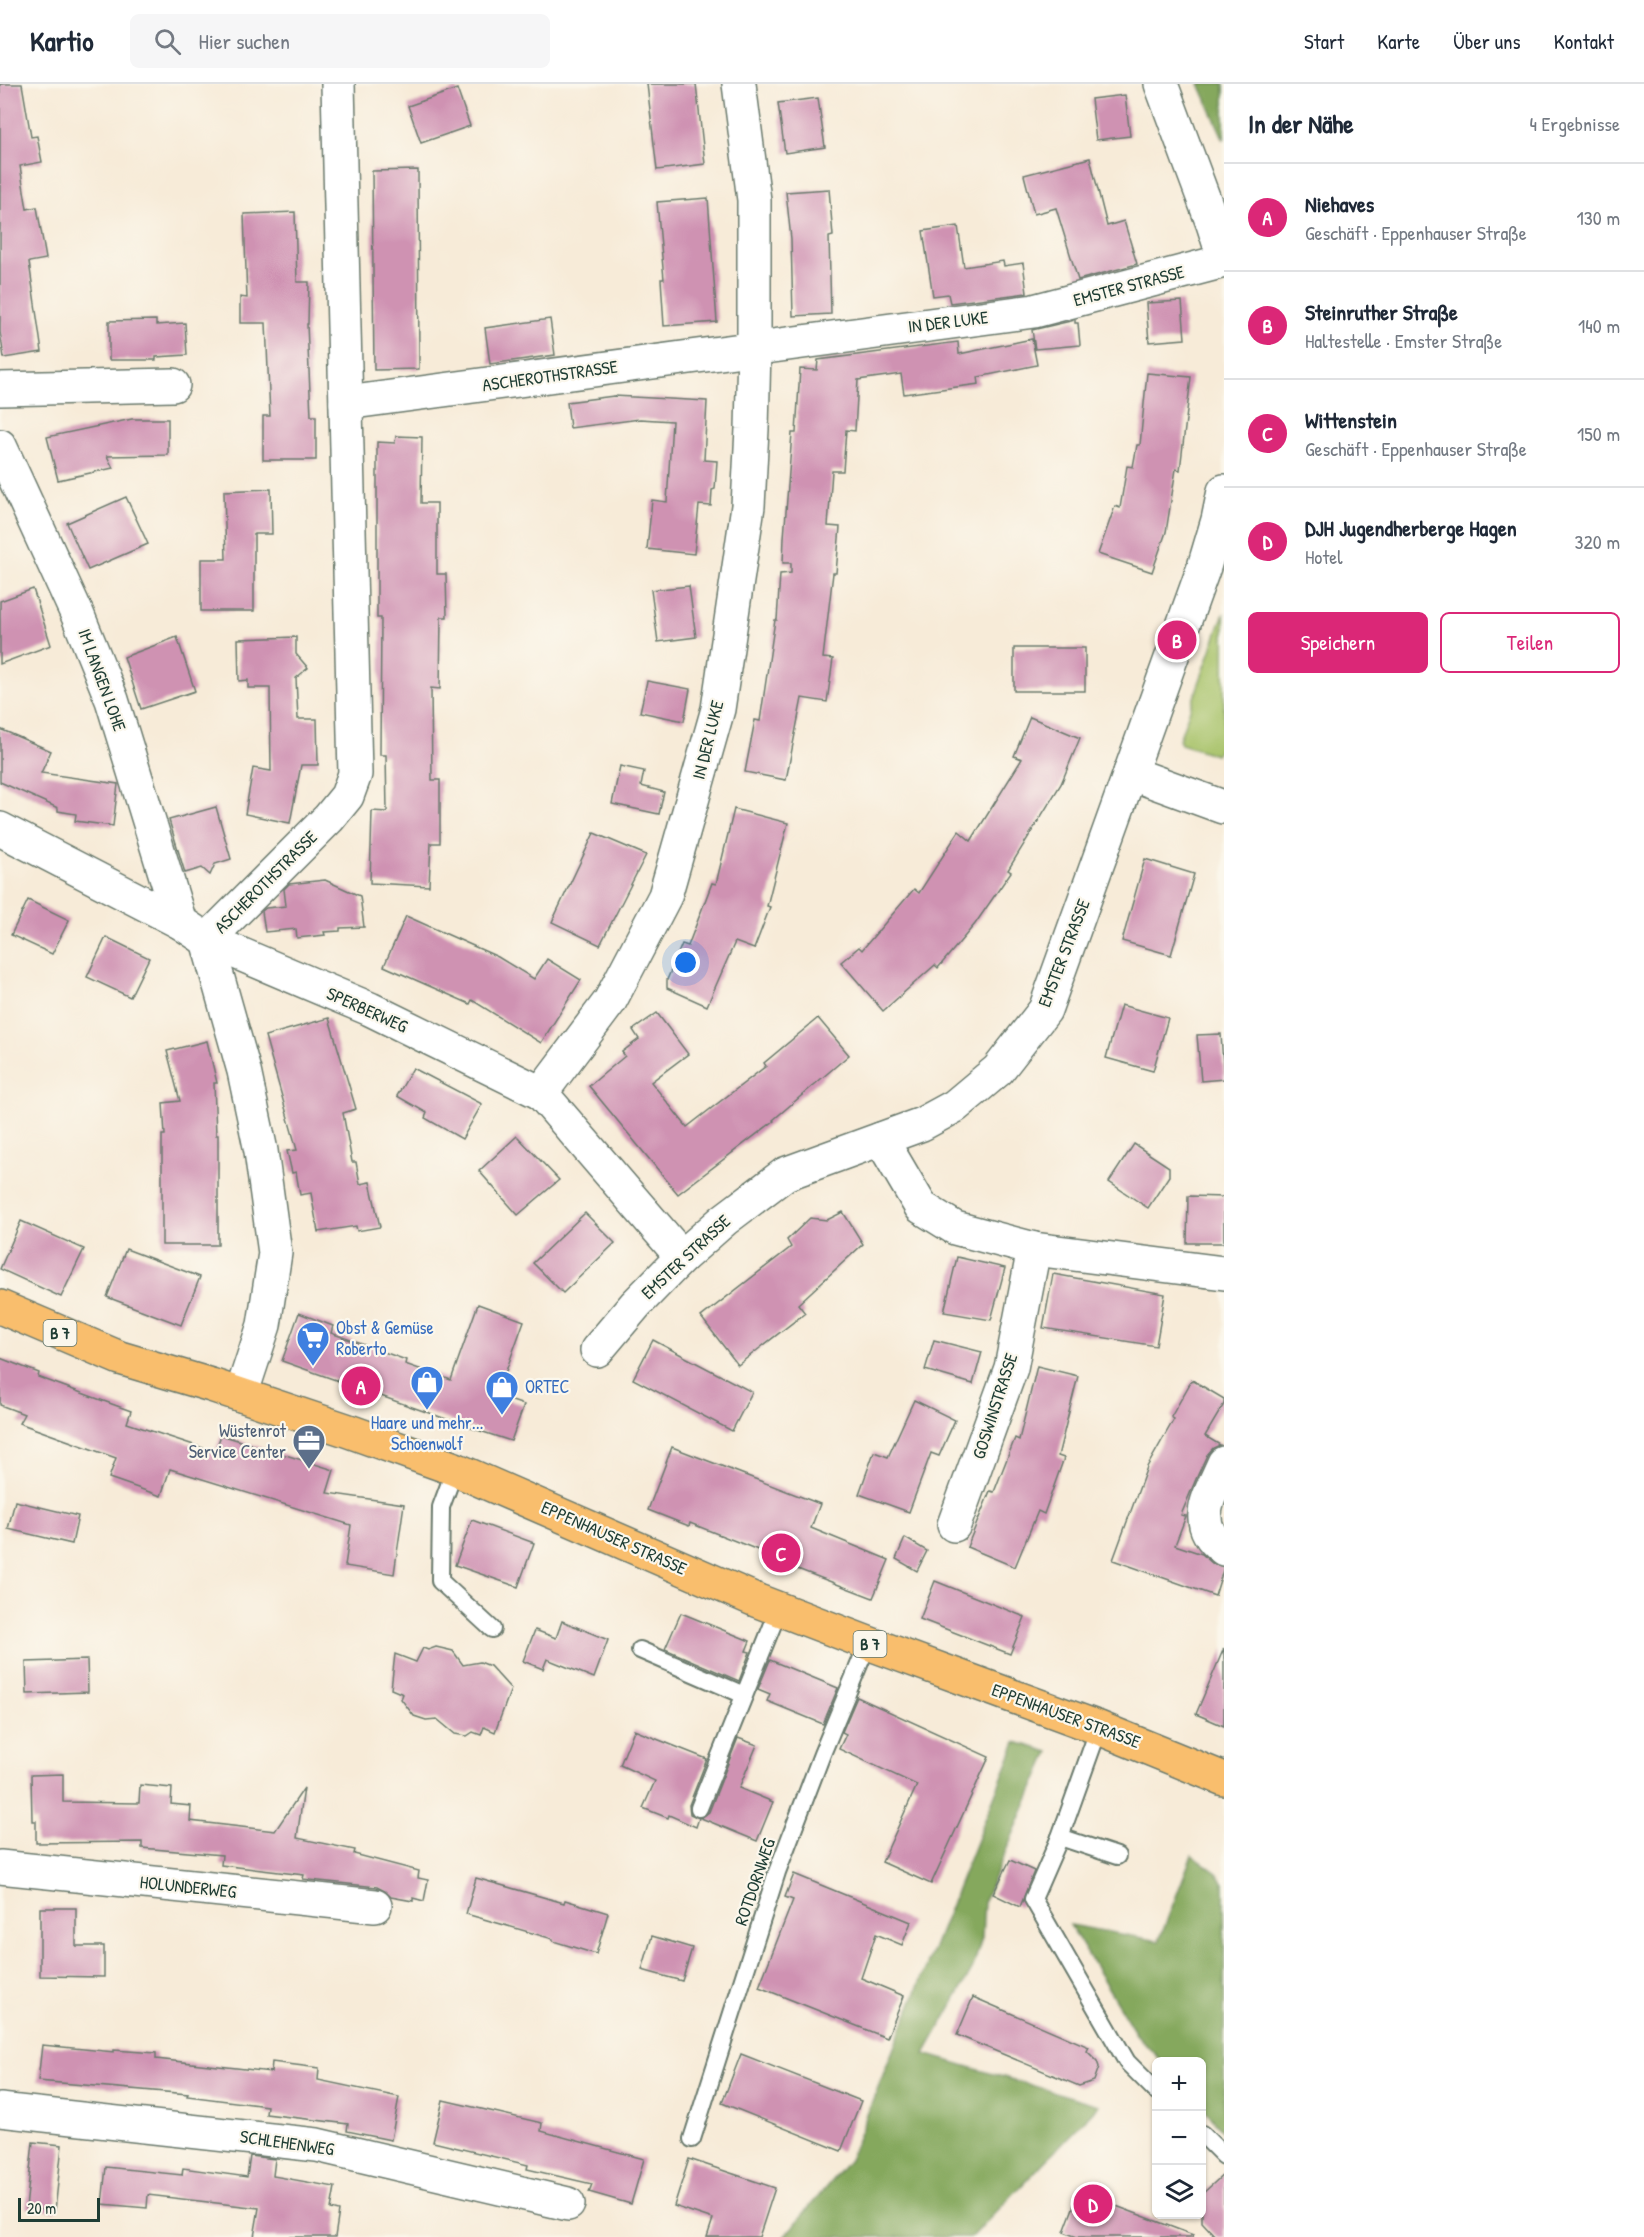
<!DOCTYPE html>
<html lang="de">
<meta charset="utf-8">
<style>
body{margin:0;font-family:"Patrick Hand",sans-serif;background:#f6f6f7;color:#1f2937}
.controls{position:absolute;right:18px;bottom:18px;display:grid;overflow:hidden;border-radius:9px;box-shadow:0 2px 4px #0004}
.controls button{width:54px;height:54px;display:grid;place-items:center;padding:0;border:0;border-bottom:2px solid #e0e1e3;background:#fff;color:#1f2937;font:30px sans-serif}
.scale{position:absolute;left:18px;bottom:15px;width:82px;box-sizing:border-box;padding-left:6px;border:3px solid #1f3d34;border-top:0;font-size:16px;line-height:21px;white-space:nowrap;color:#1f3d34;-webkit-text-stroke:4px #fbf7ec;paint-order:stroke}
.you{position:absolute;left:686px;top:879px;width:21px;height:21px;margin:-15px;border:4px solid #fff;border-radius:50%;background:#1a73e8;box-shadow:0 0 0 9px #1a73e833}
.badge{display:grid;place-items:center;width:39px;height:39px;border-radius:50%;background:#db2777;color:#fff;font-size:20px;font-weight:700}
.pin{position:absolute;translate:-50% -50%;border:3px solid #fff;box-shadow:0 2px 6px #0006}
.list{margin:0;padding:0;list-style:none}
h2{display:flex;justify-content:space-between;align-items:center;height:78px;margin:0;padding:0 24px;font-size:26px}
h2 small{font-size:20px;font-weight:400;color:#747a83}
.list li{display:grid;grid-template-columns:39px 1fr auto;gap:18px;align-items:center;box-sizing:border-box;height:108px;padding:0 24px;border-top:2px solid #e0e1e3}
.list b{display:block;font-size:22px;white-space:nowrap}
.list p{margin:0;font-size:20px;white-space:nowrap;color:#747a83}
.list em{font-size:20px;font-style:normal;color:#747a83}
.actions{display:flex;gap:12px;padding:18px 24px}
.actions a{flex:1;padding:14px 0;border:2px solid #db2777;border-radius:9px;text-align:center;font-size:21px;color:#db2777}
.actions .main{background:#db2777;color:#fff}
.icon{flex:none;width:33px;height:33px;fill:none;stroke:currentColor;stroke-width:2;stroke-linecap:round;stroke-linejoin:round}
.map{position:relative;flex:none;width:1224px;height:2153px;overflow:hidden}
header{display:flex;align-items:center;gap:36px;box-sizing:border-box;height:84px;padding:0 30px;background:#fff;border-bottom:2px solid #e0e1e3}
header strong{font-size:28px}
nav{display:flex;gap:33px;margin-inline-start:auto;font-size:21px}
.search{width:420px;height:54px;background:#f6f6f7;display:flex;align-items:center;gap:15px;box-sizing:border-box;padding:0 21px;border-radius:9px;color:#747a83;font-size:22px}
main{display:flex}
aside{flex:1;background:#fff}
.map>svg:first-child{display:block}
.green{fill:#a7c269;stroke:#63804e;stroke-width:1.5}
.forest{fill:#85a85d;stroke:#527248;stroke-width:1.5}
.building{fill:#cf92b2}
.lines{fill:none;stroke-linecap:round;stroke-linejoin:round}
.service-casing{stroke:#6b7a6d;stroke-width:20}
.minor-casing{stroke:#6b7a6d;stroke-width:36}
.tertiary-casing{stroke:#6b7a6d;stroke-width:36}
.primary-casing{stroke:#6b7a6d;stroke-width:36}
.service{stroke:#fff;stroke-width:16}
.minor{stroke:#fff;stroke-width:33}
.tertiary{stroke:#fff;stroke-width:33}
.primary{stroke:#f9be6d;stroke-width:33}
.labels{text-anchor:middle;stroke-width:4.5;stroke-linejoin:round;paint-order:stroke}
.shield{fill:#fbf7ec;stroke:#61756b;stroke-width:1.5}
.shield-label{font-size:16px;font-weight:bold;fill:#1f3d34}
.street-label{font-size:18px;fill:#1f3d34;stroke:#fbf7ec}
.shop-label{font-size:18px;fill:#366cbe;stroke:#fbf7ec;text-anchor:start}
.service-label{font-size:18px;fill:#4e5e75;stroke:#fbf7ec;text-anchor:end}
</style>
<header>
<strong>Kartio</strong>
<div class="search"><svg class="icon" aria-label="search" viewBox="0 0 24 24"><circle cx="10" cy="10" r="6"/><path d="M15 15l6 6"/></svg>Hier suchen</div>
<nav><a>Start</a><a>Karte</a><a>Über uns</a><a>Kontakt</a></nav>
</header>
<main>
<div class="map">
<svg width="1224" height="2153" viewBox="0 0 1224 2153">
<rect width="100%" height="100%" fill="#fbf7ec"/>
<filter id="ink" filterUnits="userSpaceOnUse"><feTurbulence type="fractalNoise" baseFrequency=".0167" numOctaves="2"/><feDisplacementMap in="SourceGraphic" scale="12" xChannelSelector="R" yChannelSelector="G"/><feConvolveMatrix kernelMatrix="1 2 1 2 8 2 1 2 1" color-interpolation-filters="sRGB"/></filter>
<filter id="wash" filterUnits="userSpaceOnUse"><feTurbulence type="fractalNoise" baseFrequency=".008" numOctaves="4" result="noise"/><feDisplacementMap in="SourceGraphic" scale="24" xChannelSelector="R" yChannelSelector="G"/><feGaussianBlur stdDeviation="1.35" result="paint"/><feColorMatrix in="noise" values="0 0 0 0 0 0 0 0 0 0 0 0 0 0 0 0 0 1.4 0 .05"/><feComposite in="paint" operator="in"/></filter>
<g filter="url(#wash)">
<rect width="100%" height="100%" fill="#f7ebd8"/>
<path class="green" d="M1224,529V660L1216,671L1181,660L1179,656Z"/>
<g class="forest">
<path d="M1199,0H1224V56Z"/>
<path d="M1016,1658L1049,1668L984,1817L982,1853L973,1884L925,1970L1099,2021L972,2153H784L849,2076Z"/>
<path d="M1192,1771L1217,1789L1224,1799V2048L1202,2023V1978L1161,1977L1136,1950L1070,1841L1159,1857Z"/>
</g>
<g id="blocks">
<g class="building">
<path d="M0,0H22L31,53L37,52L42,78L20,82L27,125L37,123L46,175L29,178L42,268L4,274L0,248Z"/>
<path d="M647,0H696L705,80L657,86Z"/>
<path d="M457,5L470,42L421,59L408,22Z"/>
<path d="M1125,11L1130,52L1096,56L1091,15Z"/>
<path d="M818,14L825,63L785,69L778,19Z"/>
<path d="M1090,74L1107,142L1124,137L1137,180L1078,196L1056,124L1034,130L1024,91Z"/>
<path d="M418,86L419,285L374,286L372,87Z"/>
<path d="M829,105L833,152L829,153L831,230L793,232L791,155L786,108Z"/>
<path d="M708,114L717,238L664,242L661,195H664L657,118Z"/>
<path d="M295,128L297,198H309L308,240H307L311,332H316V376H263V332H270L266,239H240V213L247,214L244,130Z"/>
<path d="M958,142L964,183L1003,177L1004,182L1023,179L1027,209L950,219L948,210L933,212L923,147Z"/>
<path d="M1182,217L1185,255L1149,258L1146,219Z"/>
<path d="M550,235L555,271L490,280L485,244Z"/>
<path d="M156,236V241L185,239L187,271L156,273V276H109V237Z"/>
<path d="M1075,236V239H1078L1080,261L1035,265L1032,246Z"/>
<path d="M1032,255L1037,281L978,293L979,300L904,310L901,290L858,296L855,347L846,346L843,387H832L828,442L840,443L836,489H833L823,574L833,575L827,618L802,614L786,696L745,688L755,636L760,637L775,536H777L780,490L791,489V479H783L784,454L792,349H796L800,285L817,286L818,276L958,258L959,270Z"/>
<path d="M1147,289L1191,293L1180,386L1176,385L1166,448L1152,488L1098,470L1115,422L1120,424L1127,382L1133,383L1137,361H1140Z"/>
<path d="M614,312L707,317L704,376L717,377L715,405L712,406L711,422L699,421L694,470L647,465L652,416L667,418L672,337L640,335L570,344L567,318Z"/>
<path d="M132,335H168V371L107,372L113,384L58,396L47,353Z"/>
<path d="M396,352L422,353L421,419H437V490H446L447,533H441L440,605L431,604L432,696H440V759H431L429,802L370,799L372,727L387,728L386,671H380L381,534H377V358L395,359Z"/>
<path d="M271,405L272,450H254V527H201V475H226L224,407Z"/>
<path d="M126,413L148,460L88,486L67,439Z"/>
<path d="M689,502L696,553L658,558L651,506Z"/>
<path d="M33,505L51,561L0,580V517Z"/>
<path d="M177,553L195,607L141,625L124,573Z"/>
<path d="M296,553V570L308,584L296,594L298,635H317L318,681H301L290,739L245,730L253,684L271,687L270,604H248V596L239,597L238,555Z"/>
<rect x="1014" y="564" width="71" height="43"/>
<path d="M647,597L690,605L684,637L640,628Z"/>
<path d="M1030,633L1080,654L1061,700L1008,786L1011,788L975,840L938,884L935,881L883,927L841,878L859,863L862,866L914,805L919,809L959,747L971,757L1022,675L1014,672Z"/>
<path d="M0,645L51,667L41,689L118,700L113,742L75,737L76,730L58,727V724L0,698Z"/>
<path d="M620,682L644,687L641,702L664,708L659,730L612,720Z"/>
<path d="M216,723L231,775L215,780L210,791L202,784L185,789L169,736Z"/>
<path d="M734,725L788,739L767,822L770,823L754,865L735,858L707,922L667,904V896L682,860L688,862L712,799L716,800Z"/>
<path d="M594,749L646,771L600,861L552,838Z"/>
<path d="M1145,775L1194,790L1171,871L1122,857Z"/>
<path d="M325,796L360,812L364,843L340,844V847L324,848L325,851L297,854L296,845L265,848L262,827L266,824L286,822L284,805L289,800Z"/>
<path d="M28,816L69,836L52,870L11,851Z"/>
<path d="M406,832L498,873L534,895L547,875L581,896L541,959L472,916L470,920L384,882Z"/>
<path d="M106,853L149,874L130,913L87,893Z"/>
<path d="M1121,921L1168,934L1153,987L1106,974Z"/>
<path d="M657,929L688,970L651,998L687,1043L766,982L764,979L818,934L849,971L773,1036L774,1037L678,1110L589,1002L625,972L622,968L639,955L633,946Z"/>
<path d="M329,934L356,1025L343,1029L352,1078H356L360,1100L370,1098L380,1143L357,1147L356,1142L318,1148L311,1109L300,1111L296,1088L292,1089L287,1067L297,1066L265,952Z"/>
<path d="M1221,950L1224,995L1201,997L1197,951Z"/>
<path d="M207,957L217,999H214L216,1051H218V1161H162V1051H165L163,1019L180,1017L167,967Z"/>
<path d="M413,984L482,1020L462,1055L425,1034L427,1029L397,1012Z"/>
<path d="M517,1052L559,1096L518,1131L479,1087Z"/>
<path d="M1134,1060L1169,1083V1092L1148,1124L1109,1098Z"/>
<path d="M1188,1112L1224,1113V1159H1187Z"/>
<path d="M843,1128L863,1160L798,1220L805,1229L738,1281L701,1233L791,1163L787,1156L810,1134L827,1136Z"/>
<path d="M585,1129L615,1159L563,1209L533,1179Z"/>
<path d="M21,1137L84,1165L61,1213L0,1185Z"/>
<path d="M126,1165L200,1193L181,1241L107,1213Z"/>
<path d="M957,1173L1005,1184L991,1236L944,1228Z"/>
<path d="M1053,1190L1165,1210L1156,1262L1043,1244Z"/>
<path d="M478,1220L524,1237L497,1312L524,1321L511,1357L477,1346L282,1277L299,1229L333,1242L331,1249L406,1276L405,1280L451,1296Z"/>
<path d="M653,1256L752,1308L732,1347L633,1295Z"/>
<path d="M934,1256L982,1268L973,1300L925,1286Z"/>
<path d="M0,1274L39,1289L38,1293L131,1327L127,1339L215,1368L221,1351L334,1386L327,1409L404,1420L394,1490L345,1482L351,1441L170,1385L161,1412L109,1394L116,1374L19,1339L24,1330L0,1321Z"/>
<path d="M1037,1282L1078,1292L1058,1372L1064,1374L1044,1430L1038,1427L1015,1483L967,1463L990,1407L994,1408L1015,1354L1019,1356Z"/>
<path d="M1192,1296L1224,1315V1320L1205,1352L1220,1361L1213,1364L1207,1371L1196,1395L1181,1431L1186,1432L1175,1461L1202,1470L1212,1479L1224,1483L1215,1512L1113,1476L1147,1383L1174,1335L1171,1333Z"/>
<path d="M914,1316L955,1336L939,1372L931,1369L909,1428L859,1410L874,1368L888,1373Z"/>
<path d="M672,1363L820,1420L811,1444L889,1476L873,1514L795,1484L796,1481L690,1439L689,1442L648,1426Z"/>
<path d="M15,1417L78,1432L72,1460L8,1445Z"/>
<path d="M472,1436L534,1459L518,1503L455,1481Z"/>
<path d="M905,1454L927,1467L917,1487L896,1475Z"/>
<path d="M935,1497L1025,1533L1010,1570L920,1535Z"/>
<path d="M681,1529L750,1557L746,1567L750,1568L739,1597L665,1565Z"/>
<path d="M562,1537L608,1556L594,1594L547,1575L543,1585L523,1577L535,1546L556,1554Z"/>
<path d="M436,1563L453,1567L463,1581L480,1578L490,1582L511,1605L495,1648L484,1643L481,1651L473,1648L467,1652L455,1650L437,1635L426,1636L414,1632L401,1615L403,1610L391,1605L395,1570L416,1578L423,1564L428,1566Z"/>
<path d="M1224,1564V1642L1196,1630Z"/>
<path d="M87,1576L88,1608L27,1610L26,1578Z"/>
<path d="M770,1576L838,1604L823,1640L767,1617L770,1610L758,1605Z"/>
<path d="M857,1613L989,1673L931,1800L882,1778L917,1701L839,1665L846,1650L842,1648Z"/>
<path d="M634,1646L707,1675L689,1721L690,1730L699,1734L696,1743L669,1731L668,1734L643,1724L655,1697L620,1681Z"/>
<path d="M738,1654L757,1661L739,1704L773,1718L757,1757L701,1734L709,1728Z"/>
<path d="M63,1690V1718L139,1719L140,1701L172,1704L171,1720L191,1722L190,1737L275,1747L304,1704L297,1754L355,1766L354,1770L419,1787L418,1794L428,1796L424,1817L413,1814V1817L391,1813L385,1807L377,1803L310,1796L303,1795L304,1791L221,1781L222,1771L142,1764V1758L36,1759V1737H32L31,1691Z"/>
<path d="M1010,1776L1034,1787L1020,1823L993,1810Z"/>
<path d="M794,1790L911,1838L902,1861L876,1850L861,1894L904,1912L887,1954L759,1903L793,1816L785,1813Z"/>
<path d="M476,1794L564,1819L565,1816L608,1829L596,1870L553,1857V1855L466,1830Z"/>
<path d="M40,1824H76V1862H104V1893L40,1892Z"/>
<path d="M652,1852L692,1864L682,1897L642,1886Z"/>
<path d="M973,1913L1089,1963L1087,1967L1097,1977L1099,1983L1094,1997L1079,2002L957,1951Z"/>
<path d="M42,1961L114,1968V1966L156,1969V1975L271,1988L272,1978L319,1984L318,1996L399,2013L391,2056L347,2047L348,2040L266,2030L267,2022L187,2012L188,2010L38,1997Z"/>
<path d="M741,1970L861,2017L841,2067L722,2019Z"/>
<path d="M443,2016L542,2039L541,2047L644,2075L631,2120L589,2108L592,2100L527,2085L528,2081L433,2058Z"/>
<path d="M33,2058L62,2061L55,2127L26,2124Z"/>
<path d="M250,2072L275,2075L273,2092L335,2103L331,2125L339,2127L335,2153H254L259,2124L148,2111L147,2124L102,2120L106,2083L182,2091L183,2084L247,2093Z"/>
<path d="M689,2075L775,2104L759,2153H707L713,2135L674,2122Z"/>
<path d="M1224,2090V2153H1216L1202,2138V2110Z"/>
<path d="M1079,2108L1193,2151L1192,2153H1077L1064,2148Z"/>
</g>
</g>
</g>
<g filter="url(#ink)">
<use href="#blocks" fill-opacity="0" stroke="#6b7a6d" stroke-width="1.5"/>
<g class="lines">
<g class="service-casing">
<g id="service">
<path d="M455,1385L441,1423L440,1497L492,1545"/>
<path d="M640,1566L744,1611"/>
<path d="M1099,1644L1060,1753L1033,1815L1127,1978L1156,2007"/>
<path d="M699,1724L779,1525"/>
<path d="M1060,1753L1117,1772"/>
<path d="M1202,2050L1224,2072"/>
<path d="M692,2055L777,1788L822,1670L868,1559"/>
</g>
</g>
<g class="minor-casing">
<g id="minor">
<path d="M0,305L173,301"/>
<path d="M346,319L1034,227L1224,177"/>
<path d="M0,362L78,532L112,616L180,838"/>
<path d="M1130,689L1223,723"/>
<path d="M0,745L180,838L207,856L370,925L541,1009L682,1173"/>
<path d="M207,856L329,734L347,712L355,690L338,0"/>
<path d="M207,856L244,987L261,1067L275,1169L264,1241L241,1311"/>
<path d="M541,1009L610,917L665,812L718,625L748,422L752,345L754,264V116L739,0"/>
<path d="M881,1055L921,1123L955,1144L1034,1165L1224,1189"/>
<path d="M1224,1379C1210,1412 1189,1439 1224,1465"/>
<path d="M954,1441L1011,1284L1034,1165"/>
<path d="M0,1783L375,1822"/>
<path d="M0,2026L317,2061L568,2120"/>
</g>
</g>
<g class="tertiary-casing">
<g id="tertiary">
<path d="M1161,0L1213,140L1224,174"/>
<path d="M597,1266L636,1220L682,1173L724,1136L785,1090L922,1040L955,1022L998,986L1045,926L1204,483L1218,436L1224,407"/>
</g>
</g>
<g class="primary-casing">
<path id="primary" d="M0,1223L120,1274L211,1301L346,1346L455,1385L758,1517L868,1559L1099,1644L1224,1695"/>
</g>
<use href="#service" class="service"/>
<use href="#minor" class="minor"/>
<use href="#tertiary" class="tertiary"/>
<use href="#primary" class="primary"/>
</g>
</g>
<defs>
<g id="supermarket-pin" transform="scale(1.725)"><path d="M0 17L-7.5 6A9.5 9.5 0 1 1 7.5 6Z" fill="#3f7fe0" stroke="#fbf7ec"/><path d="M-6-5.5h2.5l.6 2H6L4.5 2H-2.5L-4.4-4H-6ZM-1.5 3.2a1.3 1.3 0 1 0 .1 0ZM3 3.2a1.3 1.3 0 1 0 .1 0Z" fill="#fff"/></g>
<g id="shop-pin" transform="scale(1.725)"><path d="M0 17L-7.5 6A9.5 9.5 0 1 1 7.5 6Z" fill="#3f7fe0" stroke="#fbf7ec"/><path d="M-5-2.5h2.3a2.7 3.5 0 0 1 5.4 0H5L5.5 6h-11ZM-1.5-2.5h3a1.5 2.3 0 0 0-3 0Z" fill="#fff"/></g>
<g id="office-pin" transform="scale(1.725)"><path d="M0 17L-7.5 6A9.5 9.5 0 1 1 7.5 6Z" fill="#5c6f8a" stroke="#fbf7ec"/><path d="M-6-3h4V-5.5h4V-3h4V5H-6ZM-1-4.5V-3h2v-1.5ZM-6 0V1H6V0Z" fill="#fff"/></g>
</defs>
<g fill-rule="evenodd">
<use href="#supermarket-pin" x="313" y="1254"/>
<use href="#shop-pin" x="427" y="1298"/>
<use href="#shop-pin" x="502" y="1303"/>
<use href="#office-pin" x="309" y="1357"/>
</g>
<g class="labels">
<g class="shield">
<rect x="43.5" y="1236" width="33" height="26" rx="4.5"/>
<rect x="853.5" y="1547" width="33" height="26" rx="4.5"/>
</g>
<g class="shield-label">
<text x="60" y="1255">B 7</text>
<text x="870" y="1566">B 7</text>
</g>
<g class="street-label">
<text transform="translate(1129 202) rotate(-15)" y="6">EMSTER STRASSE</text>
<text transform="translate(948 238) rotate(-7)" y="6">IN DER LUKE</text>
<text transform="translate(550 292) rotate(-8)" y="6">ASCHEROTHSTRASSE</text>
<text transform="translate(102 596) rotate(70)" y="6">IM LANGEN LOHE</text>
<text transform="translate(708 656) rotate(-76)" y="6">IN DER LUKE</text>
<text transform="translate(266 798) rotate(-45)" y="6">ASCHEROTHSTRASSE</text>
<text transform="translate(1064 869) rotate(-69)" y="6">EMSTER STRASSE</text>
<text transform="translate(367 926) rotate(24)" y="6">SPERBERWEG</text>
<text transform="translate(686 1173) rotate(-43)" y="6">EMSTER STRASSE</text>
<text transform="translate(995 1322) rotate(-72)" y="6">GOSWINSTRASSE</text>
<text transform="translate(614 1454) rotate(24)" y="6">EPPENHAUSER STRASSE</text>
<text transform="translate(1066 1632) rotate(20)" y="6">EPPENHAUSER STRASSE</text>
<text transform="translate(755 1798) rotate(-71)" y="6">ROTDORNWEG</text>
<text transform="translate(188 1803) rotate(6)" y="6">HOLUNDERWEG</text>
<text transform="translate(287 2059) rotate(8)" y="6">SCHLEHENWEG</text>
</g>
<g class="shop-label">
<text x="336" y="1250">Obst &amp; Gemüse<tspan x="336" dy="21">Roberto</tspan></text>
<text x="525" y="1309">ORTEC</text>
<text x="427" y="1345" text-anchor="middle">Haare und mehr...<tspan x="427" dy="21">Schoenwolf</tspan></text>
</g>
<g class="service-label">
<text x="286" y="1353">Wüstenrot<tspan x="286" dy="21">Service Center</tspan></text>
</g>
</g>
</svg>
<div class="controls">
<button>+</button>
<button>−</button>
<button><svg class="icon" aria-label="layers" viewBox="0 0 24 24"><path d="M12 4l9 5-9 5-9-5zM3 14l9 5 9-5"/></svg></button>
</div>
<div class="scale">20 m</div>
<div class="you"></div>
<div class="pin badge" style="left:361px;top:1302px">A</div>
<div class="pin badge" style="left:1177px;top:556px">B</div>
<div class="pin badge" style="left:781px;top:1469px">C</div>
<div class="pin badge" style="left:1093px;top:2120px">D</div>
</div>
<aside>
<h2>In der Nähe<small>4 Ergebnisse</small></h2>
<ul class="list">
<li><span class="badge">A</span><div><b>Niehaves</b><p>Geschäft · Eppenhauser Straße</p></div><em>130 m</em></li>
<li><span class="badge">B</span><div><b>Steinruther Straße</b><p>Haltestelle · Emster Straße</p></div><em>140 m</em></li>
<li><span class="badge">C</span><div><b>Wittenstein</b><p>Geschäft · Eppenhauser Straße</p></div><em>150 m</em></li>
<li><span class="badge">D</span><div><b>DJH Jugendherberge Hagen</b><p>Hotel</p></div><em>320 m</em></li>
</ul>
<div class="actions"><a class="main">Speichern</a><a>Teilen</a></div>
</aside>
</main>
